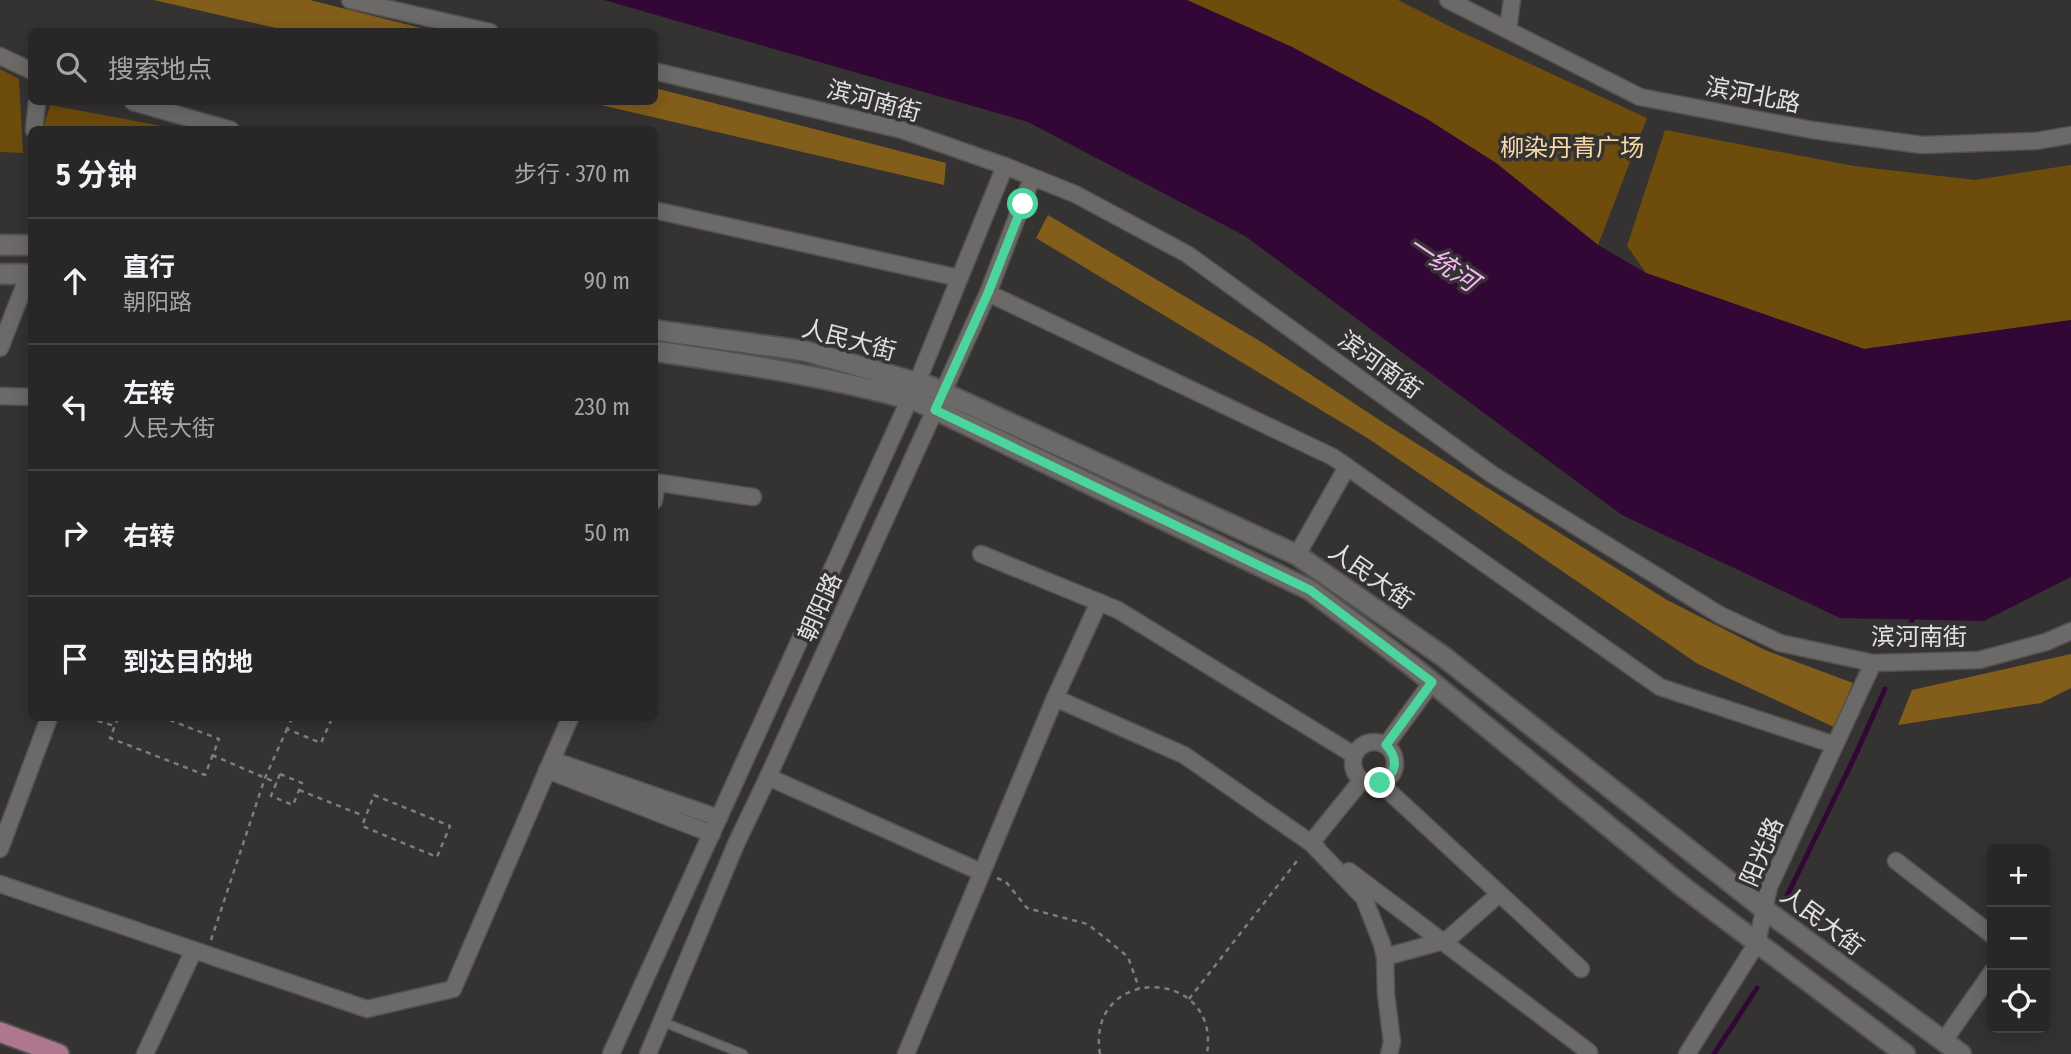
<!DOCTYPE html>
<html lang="zh">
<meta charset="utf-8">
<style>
body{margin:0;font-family:"Fira Sans Condensed","Noto Sans SC",sans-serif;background:#343232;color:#f1f3f6}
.controls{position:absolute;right:21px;bottom:21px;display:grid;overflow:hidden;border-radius:10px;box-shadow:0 4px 18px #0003}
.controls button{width:63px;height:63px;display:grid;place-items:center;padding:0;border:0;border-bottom:2px solid #444343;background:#282626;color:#f1f3f6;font:35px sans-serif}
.stop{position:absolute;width:21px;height:21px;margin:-16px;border:5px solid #4bd49b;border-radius:50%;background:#fff}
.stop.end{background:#4bd49b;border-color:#fff;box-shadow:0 2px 7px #0008}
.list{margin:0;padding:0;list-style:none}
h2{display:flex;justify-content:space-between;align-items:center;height:91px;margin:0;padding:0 28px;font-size:30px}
h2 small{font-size:23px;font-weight:400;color:#a5a5a7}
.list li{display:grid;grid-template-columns:46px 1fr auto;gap:21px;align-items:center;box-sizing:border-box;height:126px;padding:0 28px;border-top:2px solid #444343}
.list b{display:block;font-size:26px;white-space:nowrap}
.list p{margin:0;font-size:23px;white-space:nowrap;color:#a5a5a7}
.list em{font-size:23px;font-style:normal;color:#a5a5a7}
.icon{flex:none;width:38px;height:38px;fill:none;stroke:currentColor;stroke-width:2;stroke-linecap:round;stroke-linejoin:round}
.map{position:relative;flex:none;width:2071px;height:1054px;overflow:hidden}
.search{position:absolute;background:#282626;box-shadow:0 4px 18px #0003;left:28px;top:28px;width:630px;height:77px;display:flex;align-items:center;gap:18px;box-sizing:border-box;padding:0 24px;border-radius:10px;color:#a5a5a7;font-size:26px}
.panel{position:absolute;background:#282626;box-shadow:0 4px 18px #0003;left:28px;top:126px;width:630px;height:595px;border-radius:10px}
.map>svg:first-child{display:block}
.green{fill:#6e4c0c}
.forest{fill:#835e1b}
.water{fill:#320635}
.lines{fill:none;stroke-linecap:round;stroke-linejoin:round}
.stream{stroke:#320635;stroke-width:5}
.service-casing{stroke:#545151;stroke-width:11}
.minor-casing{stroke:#545151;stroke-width:19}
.tertiary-casing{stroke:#545151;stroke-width:23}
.primary-casing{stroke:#545151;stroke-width:23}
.path{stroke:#7f7d7d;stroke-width:2.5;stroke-dasharray:5 5;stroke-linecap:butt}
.service{stroke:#6c6969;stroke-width:8}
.minor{stroke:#6c6969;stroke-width:16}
.tertiary{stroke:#6c6969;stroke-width:19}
.primary{stroke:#ae778e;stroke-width:19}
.route{stroke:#4bd49b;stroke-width:9}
.labels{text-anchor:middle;stroke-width:7;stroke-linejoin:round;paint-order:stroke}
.street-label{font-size:24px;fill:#e2e0e0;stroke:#353232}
.park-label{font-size:24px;fill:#fad9a7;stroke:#353232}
.water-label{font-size:26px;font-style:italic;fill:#fab3fc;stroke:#353232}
</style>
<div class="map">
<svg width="2071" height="1054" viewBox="0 0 2071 1054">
<rect width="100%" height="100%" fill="#353232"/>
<g class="green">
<path d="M1187,0H1398L1459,31L1647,118L1598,245L1498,165L1427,119L1292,47Z"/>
<path d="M0,69L19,79L23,153L0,152Z"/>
<path d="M50,105L178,129H43Z"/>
<path d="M1665,130L1854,166L1975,180L2071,165V320L1864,349L1646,273L1627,246Z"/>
</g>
<g class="forest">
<path d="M154,0H310L433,31H289Z"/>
<path d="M655,88L946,163L944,185L588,102H654Z"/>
<path d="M1048,215L1263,343L1387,425L1667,600L1765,650L1853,683L1834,727L1698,664L1369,439L1036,238Z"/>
<path d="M2071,654V688L2041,703L1898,725L1912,690Z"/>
</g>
<path class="water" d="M604,0H1187L1292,47L1427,119L1496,163L1598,245L1646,273L1864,349L2071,320V577L1984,621L1840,618L1622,515L1245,236L1028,122Z"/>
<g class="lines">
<g class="stream">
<path d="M1901,643L1915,614"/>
<path d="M1786,898L1855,756L1885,689"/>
<path d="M1714,1054L1757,988"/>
</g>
<g class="service-casing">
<path id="service" d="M663,1022L743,1054"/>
</g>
<g class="minor-casing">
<g id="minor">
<path d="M350,0L490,32"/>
<path d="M1448,0L1640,97L1812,130L1922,145L2036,141L2071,135"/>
<path d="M1508,29L1512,0"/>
<path d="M0,56L32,71"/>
<path d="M654,71L902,130L1005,166L1075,194L1187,254L1493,475L1720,615L1780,643L1873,663L1979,660L2046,642L2071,631"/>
<path d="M133,102L231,130"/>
<path d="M34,130L37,102"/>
<path d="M654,210L959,278"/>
<path d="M988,293L1333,457L1660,687L1835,745"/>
<path d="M0,348L29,274"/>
<path d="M0,396L32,397"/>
<path d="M654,482L753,497"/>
<path d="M654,501L657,483"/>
<path d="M981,554L1118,610L1354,755"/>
<path d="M1297,555L1347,467"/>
<path d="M1055,698L1184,755L1311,843L1364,898L1382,944L1385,957L1386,994L1392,1042L1389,1054"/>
<circle cx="1374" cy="763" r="21"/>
<path d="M1386,745L1432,682"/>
<path d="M552,760L719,818"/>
<path d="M547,770L712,834"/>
<path d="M768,777L981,872"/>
<path d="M1380,783L1581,969"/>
<path d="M1317,848L1311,843L1362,780"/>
<path d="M0,849L49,718"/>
<path d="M1896,861L1992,935"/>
<path d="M1349,871L1589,1052"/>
<path d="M0,884L367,1009L453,989L570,718"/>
<path d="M1385,957L1447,940L1499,894"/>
<path d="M1943,1042L1992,972"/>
<path d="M145,1054L194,950"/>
<path d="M611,1054L917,383L1005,166"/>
<path d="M648,1054L736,844L768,777L988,293L1032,178"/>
<path d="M906,1054L1055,698L1099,602"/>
<path d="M1687,1054L1757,943L1769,887L1873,663"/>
</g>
</g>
<g class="tertiary-casing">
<g id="tertiary">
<path d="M0,245H32"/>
<path d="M0,274H32"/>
<path d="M654,330L805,351L929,386L1297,555L1444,657L1764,909L1961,1054"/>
<path d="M654,351C744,364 832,377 919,402L1310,590L1412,666L1683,887L1905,1054"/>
</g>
</g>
<g class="primary-casing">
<path id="primary" d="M0,1032L59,1054"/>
</g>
<g class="path">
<path d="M88,718L115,726"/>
<path d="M118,718L110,738L205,775L219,739L164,718"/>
<path d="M292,718L287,729L321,743L332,718"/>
<path d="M212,755L277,783"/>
<path d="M280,774L302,783L293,805L271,796Z"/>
<path d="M299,790L364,816"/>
<path d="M374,795L450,826L437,857L362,826Z"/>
<path d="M997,878L1006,882L1027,908L1087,924L1104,937L1128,957L1139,988"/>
<path d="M211,940L265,778L287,729"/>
<path d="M1189,999L1300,857"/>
<path d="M1100,1054C1085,965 1221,965 1207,1054"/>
</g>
<use href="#service" class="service"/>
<use href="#minor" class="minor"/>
<use href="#tertiary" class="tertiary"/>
<use href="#primary" class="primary"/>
</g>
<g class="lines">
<path class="route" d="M1023,204L988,293L935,410L1310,590L1432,682L1386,745C1399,759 1397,774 1380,783"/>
</g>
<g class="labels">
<g class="street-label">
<text transform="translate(1753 95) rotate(11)" y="8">滨河北路</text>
<text transform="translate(874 101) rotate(15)" y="8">滨河南街</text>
<text transform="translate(849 340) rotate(15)" y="8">人民大街</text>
<text transform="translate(1380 365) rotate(36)" y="8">滨河南街</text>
<text transform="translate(1371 576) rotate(35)" y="8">人民大街</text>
<text transform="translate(820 607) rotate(-66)" y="8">朝阳路</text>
<text x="1919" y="645">滨河南街</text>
<text transform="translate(1762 852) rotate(-67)" y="8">阳光路</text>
<text transform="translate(1822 921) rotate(37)" y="8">人民大街</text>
</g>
<g class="park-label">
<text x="1572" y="156">柳染丹青广场</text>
</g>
<g class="water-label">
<text transform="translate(1443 263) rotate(34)" y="9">一统河</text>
</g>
</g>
</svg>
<div class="controls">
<button>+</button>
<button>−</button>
<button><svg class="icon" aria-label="locate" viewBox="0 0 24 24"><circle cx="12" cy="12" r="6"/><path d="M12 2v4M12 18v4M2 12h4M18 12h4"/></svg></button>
</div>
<div class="stop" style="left:1023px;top:204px"></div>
<div class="stop end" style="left:1380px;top:783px"></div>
<div class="search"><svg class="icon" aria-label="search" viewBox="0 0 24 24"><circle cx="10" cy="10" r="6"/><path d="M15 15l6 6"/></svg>搜索地点</div>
<section class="panel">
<h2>5 分钟<small>步行 · 370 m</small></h2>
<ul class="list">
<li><svg class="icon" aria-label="ahead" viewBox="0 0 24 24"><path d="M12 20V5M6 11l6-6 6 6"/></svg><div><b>直行</b><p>朝阳路</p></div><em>90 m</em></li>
<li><svg class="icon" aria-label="left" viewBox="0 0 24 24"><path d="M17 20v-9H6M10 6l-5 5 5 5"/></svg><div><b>左转</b><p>人民大街</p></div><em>230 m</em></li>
<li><svg class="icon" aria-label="right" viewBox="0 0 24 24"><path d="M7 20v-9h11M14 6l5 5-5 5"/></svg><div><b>右转</b></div><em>50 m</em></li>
<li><svg class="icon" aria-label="arrive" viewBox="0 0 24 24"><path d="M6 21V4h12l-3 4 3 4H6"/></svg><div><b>到达目的地</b></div></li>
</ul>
</section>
</div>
